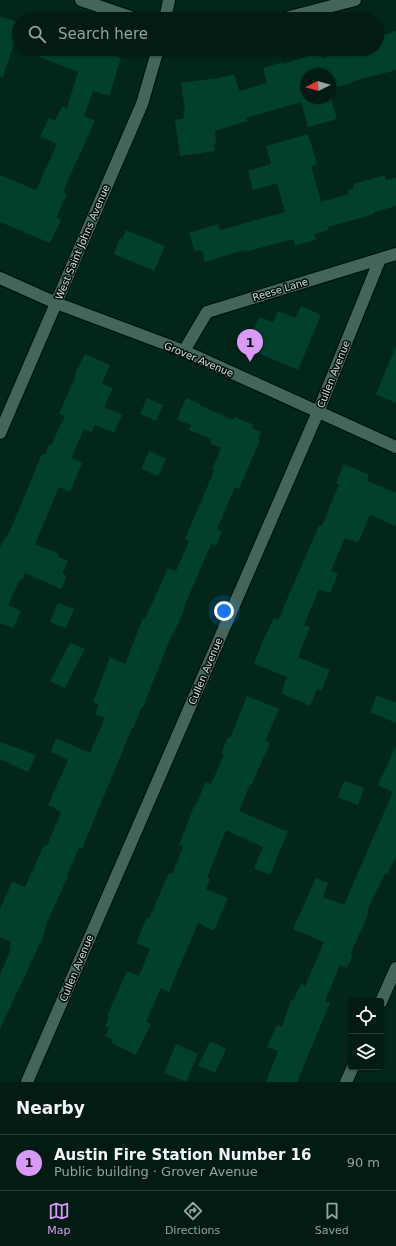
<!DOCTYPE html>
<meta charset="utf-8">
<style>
body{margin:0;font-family:"DejaVu Sans",sans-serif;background:#0c251d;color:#f1f3f6}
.controls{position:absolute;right:12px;bottom:12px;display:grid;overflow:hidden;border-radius:4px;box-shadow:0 1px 3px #0004}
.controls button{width:36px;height:36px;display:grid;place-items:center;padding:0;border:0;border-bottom:1px solid #233a34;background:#021c14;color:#f1f3f6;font:20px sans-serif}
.compass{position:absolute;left:300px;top:68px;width:36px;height:36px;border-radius:50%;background:#021c14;box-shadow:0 1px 3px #0004;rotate:264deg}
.you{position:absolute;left:224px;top:611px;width:14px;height:14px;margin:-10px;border:3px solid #fff;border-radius:50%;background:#1a73e8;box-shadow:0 0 0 6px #1a73e833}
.badge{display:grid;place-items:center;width:26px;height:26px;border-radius:50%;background:#d99af7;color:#111;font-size:13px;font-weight:700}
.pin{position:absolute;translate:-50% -33px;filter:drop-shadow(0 1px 2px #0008)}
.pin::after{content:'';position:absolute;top:21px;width:14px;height:12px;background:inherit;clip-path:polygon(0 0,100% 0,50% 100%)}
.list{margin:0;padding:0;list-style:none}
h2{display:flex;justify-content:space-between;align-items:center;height:52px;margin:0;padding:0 16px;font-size:17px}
h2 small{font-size:13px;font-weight:400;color:#96a1a0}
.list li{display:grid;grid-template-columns:26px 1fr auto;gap:12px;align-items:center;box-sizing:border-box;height:56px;padding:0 16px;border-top:1px solid #233a34}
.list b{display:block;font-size:15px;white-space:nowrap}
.list p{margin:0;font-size:13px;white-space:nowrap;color:#96a1a0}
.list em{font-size:13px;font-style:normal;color:#96a1a0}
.icon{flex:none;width:22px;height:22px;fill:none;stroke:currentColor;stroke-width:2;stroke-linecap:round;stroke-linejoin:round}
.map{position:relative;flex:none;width:396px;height:1082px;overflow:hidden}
.search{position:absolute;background:#021c14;box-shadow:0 1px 3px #0004;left:12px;right:12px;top:12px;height:44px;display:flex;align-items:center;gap:10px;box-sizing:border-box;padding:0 14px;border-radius:22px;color:#96a1a0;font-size:15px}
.sheet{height:108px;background:#021c14}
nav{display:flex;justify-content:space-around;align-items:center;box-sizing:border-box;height:56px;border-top:1px solid #233a34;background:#021c14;font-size:11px;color:#96a1a0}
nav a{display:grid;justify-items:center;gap:2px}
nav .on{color:#d99af7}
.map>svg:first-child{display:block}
.building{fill:#00402d}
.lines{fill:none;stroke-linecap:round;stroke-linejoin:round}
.minor-casing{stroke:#000e06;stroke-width:14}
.minor{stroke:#446658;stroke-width:12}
.labels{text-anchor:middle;stroke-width:3;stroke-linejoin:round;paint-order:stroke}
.street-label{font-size:10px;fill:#cee1d8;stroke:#020c07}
</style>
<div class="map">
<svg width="396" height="1082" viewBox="0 0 396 1082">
<rect width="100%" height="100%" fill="#03261b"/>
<g class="building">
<path d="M0,16L19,23V28L3,77H0Z"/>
<path d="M396,31V70L351,82V83L330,89V74H306V98H330V94L337,119L308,127L301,102L246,118L247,121L215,131L216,144H214L215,151L180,156L175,120L184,118L183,110H185L181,83L219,78L234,74L239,91L267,83L263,68L283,62V64L320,53L322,58L348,51L347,49H377V37Z"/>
<path d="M21,49H93L121,58L109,96L93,91L84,116L95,121L73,169L63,192L67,194L56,218L61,220L50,243L0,222V175L36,190L57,144L40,136L49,118L55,121L62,106L67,108L78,72L21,50Z"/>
<path d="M308,134L317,164L311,166L321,202L349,194L348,190L354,188L353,184L385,175L386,180L396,178V206L374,212V214L364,217L328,227L329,230L314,234L316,239L295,246L293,239L245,252L244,250L205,262L202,250L195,252L189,233L218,224L220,230L285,212L277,183L253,190L248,171L271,164L266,146Z"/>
<path d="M126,230L165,246L154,271L114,254L120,238L122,239Z"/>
<path d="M301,306L321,315L298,370L246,348L259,317L273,322L278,311L295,318Z"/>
<path d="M396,346V403L376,394Z"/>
<path d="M85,354L110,365L102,383L113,388L104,407L122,415L114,433L95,425L92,432L84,429L71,458L82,463L70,492L59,487L35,544L59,554L58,557L68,561L62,574L67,576L61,589L25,573L22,580L20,579L8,605L21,611L13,628L1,623L0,624V547L10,531L42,454L45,455L49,444L51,445L65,416L59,414L76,375L75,374Z"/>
<path d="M147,398L163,405L156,421L140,414Z"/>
<path d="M186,398L200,404V405L233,420L234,417L254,425L252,428L261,432L258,439L260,440L239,489L235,487L217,529L222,532L216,545L211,544L184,607L185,608L173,635L172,634L143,707L142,706L133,729L132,728L82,849L79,848L67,875L68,876L45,927H46L43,937L0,1029V975L11,949L9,948L11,942L0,937V909L12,882L25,887L44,845L47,846L61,812L55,809V808L48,805L68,760L51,752L56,738L90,753L105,718L95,714L99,704L93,702L110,657L125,664L143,618L145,619L168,568L176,571L189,541L185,539L214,471L212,470L221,448L210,444L212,439L189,430L191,425L177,420Z"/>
<path d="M149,451L166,459L158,476L141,469Z"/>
<path d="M344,464L369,475L367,481L396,493V526L370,515L358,543L345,538L331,571L338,574L330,593L319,589L304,625L310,627L298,657L330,670L321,691L317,689L310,706L281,693L287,677L254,664L262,643L274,618L278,620L319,526H322L339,484L336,483Z"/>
<path d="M58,603L74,609L66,628L50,622Z"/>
<path d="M70,643L85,649L65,688L50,681Z"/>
<path d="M377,695L396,703V723L370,712Z"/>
<path d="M247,696L279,709L265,741L270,743L252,784H250L239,811L288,832L276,859H277L270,875L254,868L263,847L226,830L207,878L210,879L206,889L228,898L214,931L198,923L169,992L161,988L146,1022L151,1024L136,1055L111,1043L113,1040L105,1036L109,1028L105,1026L109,1017L107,1016L127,971L139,976L150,949L136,943L147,917L149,918L169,873L172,874L183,847L179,845L194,806H195L206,782L211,784L224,755L221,754L228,737L230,738Z"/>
<path d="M0,742L36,755L28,772L0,759Z"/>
<path d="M396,746V857L387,875L385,873L367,911L369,912L351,953L353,954L347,968L340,965L325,1001L330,1003L297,1082H266L278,1051L267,1047L277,1025L282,1027L291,1000L293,1001L301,984L305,986L324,942L293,929L316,878L328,883L323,897L344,905L393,792L378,785Z"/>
<path d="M344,781L364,788L358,805L338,797Z"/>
<path d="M210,1041L226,1049L215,1073L198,1066Z"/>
<path d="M176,1044L198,1054L186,1082L164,1073Z"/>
</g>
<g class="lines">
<g class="minor-casing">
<g id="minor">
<path d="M81,0L136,19"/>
<path d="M165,19L169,0"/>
<path d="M282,19L355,0"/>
<path d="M0,278L56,303L184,351L396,447"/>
<path d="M184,351L207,312L396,254"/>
<path d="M0,433L142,104L158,49"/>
<path d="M381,1002L396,968"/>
<path d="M27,1082L318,412L380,259"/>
<path d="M346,1082L353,1067"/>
</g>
</g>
<use href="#minor" class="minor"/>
</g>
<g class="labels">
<g class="street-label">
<text transform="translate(82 242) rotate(-67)" y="4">West Saint Johns Avenue</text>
<text transform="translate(280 289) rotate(-17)" y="4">Reese Lane</text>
<text transform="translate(199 359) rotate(23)" y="4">Grover Avenue</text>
<text transform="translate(333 374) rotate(-68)" y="4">Cullen Avenue</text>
<text transform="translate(205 671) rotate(-67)" y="4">Cullen Avenue</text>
<text transform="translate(76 968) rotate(-67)" y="4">Cullen Avenue</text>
</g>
</g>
</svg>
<div class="controls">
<button><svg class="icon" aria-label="locate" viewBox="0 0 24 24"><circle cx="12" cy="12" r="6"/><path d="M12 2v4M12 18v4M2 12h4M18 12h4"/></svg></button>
<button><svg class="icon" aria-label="layers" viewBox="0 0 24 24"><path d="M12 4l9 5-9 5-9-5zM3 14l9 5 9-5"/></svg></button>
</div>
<svg class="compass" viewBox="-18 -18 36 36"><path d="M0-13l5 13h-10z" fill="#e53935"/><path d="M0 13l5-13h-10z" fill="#96a1a0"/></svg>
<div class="you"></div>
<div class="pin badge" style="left:250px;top:362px">1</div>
<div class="search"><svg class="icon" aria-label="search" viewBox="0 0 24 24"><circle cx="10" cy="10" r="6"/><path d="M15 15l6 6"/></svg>Search here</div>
</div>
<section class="sheet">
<h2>Nearby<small></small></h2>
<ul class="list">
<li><span class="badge">1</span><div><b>Austin Fire Station Number 16</b><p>Public building · Grover Avenue</p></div><em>90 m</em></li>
</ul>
</section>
<nav>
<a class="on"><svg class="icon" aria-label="map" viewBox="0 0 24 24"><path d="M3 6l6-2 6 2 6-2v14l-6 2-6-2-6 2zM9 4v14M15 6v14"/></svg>Map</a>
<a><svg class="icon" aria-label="directions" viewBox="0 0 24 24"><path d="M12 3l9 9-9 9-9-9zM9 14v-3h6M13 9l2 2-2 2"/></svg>Directions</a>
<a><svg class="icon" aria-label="saved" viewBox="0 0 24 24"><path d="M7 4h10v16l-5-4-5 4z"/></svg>Saved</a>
</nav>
